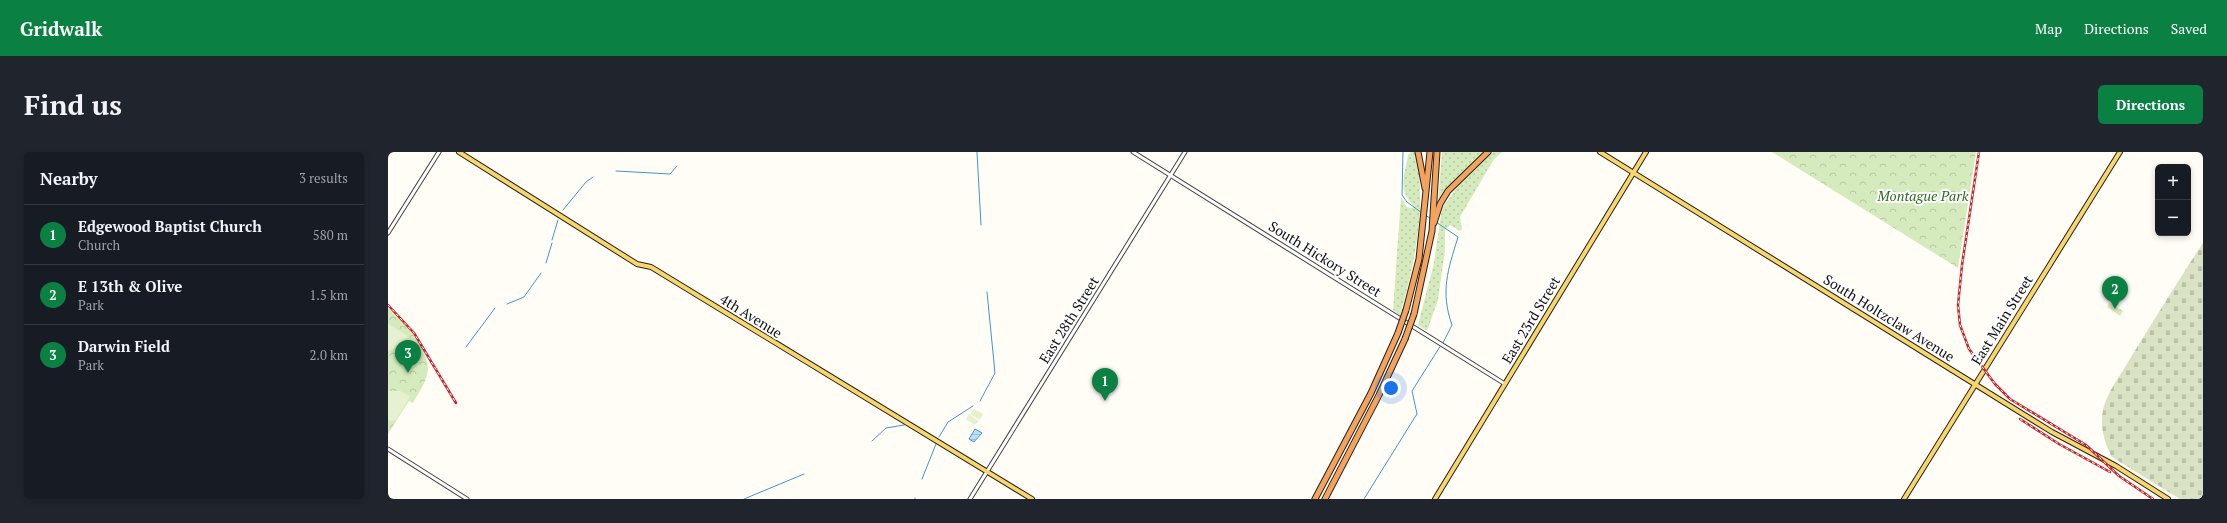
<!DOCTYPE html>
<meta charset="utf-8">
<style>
body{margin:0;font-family:"PT Serif",serif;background:#20242c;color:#f1f3f6}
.controls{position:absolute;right:12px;top:12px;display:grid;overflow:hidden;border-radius:6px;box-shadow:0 2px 6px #0003}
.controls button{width:36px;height:36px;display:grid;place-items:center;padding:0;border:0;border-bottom:1px solid #363941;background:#171b24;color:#f1f3f6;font:20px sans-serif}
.you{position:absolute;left:1003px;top:236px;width:14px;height:14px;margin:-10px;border:3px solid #fff;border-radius:50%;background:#1a73e8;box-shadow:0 0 0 6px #1a73e833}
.badge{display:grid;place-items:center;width:26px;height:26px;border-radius:50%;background:#0b8043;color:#fff;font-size:13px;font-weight:700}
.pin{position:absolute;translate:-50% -33px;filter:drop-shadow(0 1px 2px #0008)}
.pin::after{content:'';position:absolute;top:21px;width:14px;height:12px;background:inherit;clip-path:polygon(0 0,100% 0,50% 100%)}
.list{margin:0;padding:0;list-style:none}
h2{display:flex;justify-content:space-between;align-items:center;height:52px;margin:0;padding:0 16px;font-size:17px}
h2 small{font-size:13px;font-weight:400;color:#9ea1a6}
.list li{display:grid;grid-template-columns:26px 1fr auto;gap:12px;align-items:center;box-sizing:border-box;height:60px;padding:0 16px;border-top:1px solid #363941}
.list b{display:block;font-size:15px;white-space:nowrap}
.list p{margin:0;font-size:13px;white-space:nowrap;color:#9ea1a6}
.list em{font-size:13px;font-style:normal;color:#9ea1a6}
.map{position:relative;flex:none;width:1815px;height:347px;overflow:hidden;border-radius:6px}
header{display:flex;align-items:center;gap:24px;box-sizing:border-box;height:56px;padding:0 20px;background:#0b8043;color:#fff}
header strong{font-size:19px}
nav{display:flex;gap:22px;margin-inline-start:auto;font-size:14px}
.intro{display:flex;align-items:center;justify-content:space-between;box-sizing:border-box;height:96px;padding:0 24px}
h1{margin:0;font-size:28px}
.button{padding:10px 18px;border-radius:6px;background:#0b8043;color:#fff;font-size:14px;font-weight:700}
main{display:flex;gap:24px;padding:0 24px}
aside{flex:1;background:#171b24;border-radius:6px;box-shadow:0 2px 6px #0003}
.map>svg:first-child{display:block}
.grass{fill:url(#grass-dots)}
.cemetery{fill:url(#cemetery-stones)}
.park{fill:url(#park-crowns)}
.pitch{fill:#e6f2cf}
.water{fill:url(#water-rules);stroke:#3f96cf}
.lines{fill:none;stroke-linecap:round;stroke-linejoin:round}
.stream{stroke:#3f96cf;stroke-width:1}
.minor-casing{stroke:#444;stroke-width:5}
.major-casing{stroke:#222;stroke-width:6}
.highway-casing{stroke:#222;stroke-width:7}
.minor{stroke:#fff;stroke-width:3}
.major{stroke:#f9d66b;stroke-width:4}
.highway{stroke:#f5a25d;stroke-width:5}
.rail-casing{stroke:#c4262e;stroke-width:2.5}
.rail{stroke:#fff;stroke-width:1;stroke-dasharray:3;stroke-linecap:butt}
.highway-bridge-casing{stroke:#222;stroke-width:7;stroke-linecap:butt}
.highway-bridge{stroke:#f5a25d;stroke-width:5}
.labels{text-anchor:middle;stroke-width:4;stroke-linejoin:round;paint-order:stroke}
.park-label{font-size:14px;font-style:italic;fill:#2f6b1f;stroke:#fff}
.street-label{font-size:14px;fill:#111;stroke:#fff}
</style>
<header>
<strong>Gridwalk</strong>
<nav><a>Map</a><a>Directions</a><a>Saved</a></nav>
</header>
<div class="intro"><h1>Find us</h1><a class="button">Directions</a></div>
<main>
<aside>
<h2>Nearby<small>3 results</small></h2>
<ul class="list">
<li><span class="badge">1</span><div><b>Edgewood Baptist Church</b><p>Church</p></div><em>580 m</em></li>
<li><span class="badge">2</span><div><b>E 13th &amp; Olive</b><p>Park</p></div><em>1.5 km</em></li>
<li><span class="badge">3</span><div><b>Darwin Field</b><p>Park</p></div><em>2.0 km</em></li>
</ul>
</aside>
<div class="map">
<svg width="1815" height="347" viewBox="0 0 1815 347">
<defs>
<pattern id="grass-dots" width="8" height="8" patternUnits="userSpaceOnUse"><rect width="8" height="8" fill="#d5ebbd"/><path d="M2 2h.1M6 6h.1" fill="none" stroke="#b6c8a1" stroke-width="1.8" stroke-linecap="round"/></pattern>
<pattern id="cemetery-stones" width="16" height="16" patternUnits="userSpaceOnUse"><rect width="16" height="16" fill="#d9e3c4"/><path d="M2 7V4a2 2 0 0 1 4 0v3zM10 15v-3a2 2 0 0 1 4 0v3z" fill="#b9c2a7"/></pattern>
<pattern id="park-crowns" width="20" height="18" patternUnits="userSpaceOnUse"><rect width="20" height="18" fill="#d5ebbd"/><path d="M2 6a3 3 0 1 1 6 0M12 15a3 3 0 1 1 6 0" fill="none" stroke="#b6c8a1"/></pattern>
<pattern id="water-rules" width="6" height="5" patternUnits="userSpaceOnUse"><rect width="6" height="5" fill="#b9e0f7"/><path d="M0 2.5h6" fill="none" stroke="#9ebfd3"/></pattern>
</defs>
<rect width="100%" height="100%" fill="#fffdf5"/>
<g class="grass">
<path d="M1023,0H1028C1039,53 1027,111 1012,163L1005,158L1013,45L1019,55L1025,56V53C1009,37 1017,23 1020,3Z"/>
<path d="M1054,0H1097L1050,51Z"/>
<path d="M1105,0H1114L1106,7L1072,65L1074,77L1072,79L1062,73L1057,78V98L1050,148L1039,179L1030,173L1046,111L1054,56L1071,33Z"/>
</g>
<path class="cemetery" d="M1815,91V347H1792L1724,305C1716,290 1712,275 1715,258C1718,242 1732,224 1740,210C1765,170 1789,130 1815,91Z"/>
<g class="park">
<path d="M1384,0H1588L1570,116Z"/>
<path d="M1721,151L1735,159L1732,164L1719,155Z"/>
<path d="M0,156C14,165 41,200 40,217C39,229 31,240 25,251L21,249L0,282Z"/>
</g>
<g class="pitch">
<path d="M0,172L20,184L12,194L0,199Z"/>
<path d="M0,239H12L22,244L8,268L3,269L0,267Z"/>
<path d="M586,257L595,262L592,268L582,262Z"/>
<path d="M581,262L591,269L587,273L578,267Z"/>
</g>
<path class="water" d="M587,277L594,281L586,290L581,287Z"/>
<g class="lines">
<g class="stream">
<path d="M589,0L593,73"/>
<path d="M1015,0L1014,43L1019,50L1034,61"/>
<path d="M228,19L282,22L289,14"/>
<path d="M175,58L198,30L205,25"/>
<path d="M1037,63L1042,66"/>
<path d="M1048,70L1070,85C1060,118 1052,139 1064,173L1055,191"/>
<path d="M164,88L170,68"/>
<path d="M158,111L164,91"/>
<path d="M119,152L136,145L153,121"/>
<path d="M78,195L107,156"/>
<path d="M592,249L607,221L599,140"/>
<path d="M551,285L560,270L585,254"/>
<path d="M484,289L498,276L516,273"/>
<path d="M534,327L548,292"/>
<path d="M356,347L416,322"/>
<path d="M527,347V346"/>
<path d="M976,347L1027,265L1029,262L1024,239L1053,193"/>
</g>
<g class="minor-casing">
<g id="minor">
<path d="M745,0L1117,232"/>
<path d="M0,81L51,0"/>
<path d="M0,297L79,347"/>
<path d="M582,347L797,0"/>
</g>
</g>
<g class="major-casing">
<g id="major">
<path d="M71,0L249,112L263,115L644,347"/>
<path d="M1212,0L1664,280L1728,314L1780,347"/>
<path d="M1047,347L1258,0"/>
<path d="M1516,347L1732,0"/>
</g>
</g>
<g class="highway-casing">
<g id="highway">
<path d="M1030,0L1037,36"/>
<path d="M1046,71L1052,52L1060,39L1100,0"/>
<path d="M1018,158L1031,107L1042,0"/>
<path d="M1026,162L1044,79L1049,0"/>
<path d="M927,347L983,241L1010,181"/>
<path d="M937,347L991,243L1017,187"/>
</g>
</g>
<use href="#minor" class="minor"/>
<use href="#major" class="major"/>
<use href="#highway" class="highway"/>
<g class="rail-casing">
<g id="rail">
<path d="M1591,0L1574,113L1570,153L1572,173L1581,197L1607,232L1622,247L1698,293L1731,324L1765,347"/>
<path d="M0,153L26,181L68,251"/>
<path d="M1632,267L1671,292L1722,320"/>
</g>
</g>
<use href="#rail" class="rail"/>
<g class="highway-bridge-casing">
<g id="highway-bridge">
<path d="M1010,181L1018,158"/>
<path d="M1017,187L1026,162"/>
</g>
</g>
<use href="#highway-bridge" class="highway-bridge"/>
</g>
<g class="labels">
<g class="park-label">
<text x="1535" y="49">Montague Park</text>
</g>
<g class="street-label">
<text transform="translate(937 107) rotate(32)" y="5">South Hickory Street</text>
<text transform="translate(363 164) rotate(32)" y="5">4th Avenue</text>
<text transform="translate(1501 166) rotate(32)" y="5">South Holtzclaw Avenue</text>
<text transform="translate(681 168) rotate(-58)" y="5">East 28th Street</text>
<text transform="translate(1143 168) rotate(-59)" y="5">East 23rd Street</text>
<text transform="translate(1614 168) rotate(-58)" y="5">East Main Street</text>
</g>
</g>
</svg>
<div class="controls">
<button>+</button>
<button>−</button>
</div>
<div class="you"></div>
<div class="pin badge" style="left:717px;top:249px">1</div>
<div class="pin badge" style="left:1727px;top:157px">2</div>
<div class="pin badge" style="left:20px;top:221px">3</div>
</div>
</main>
